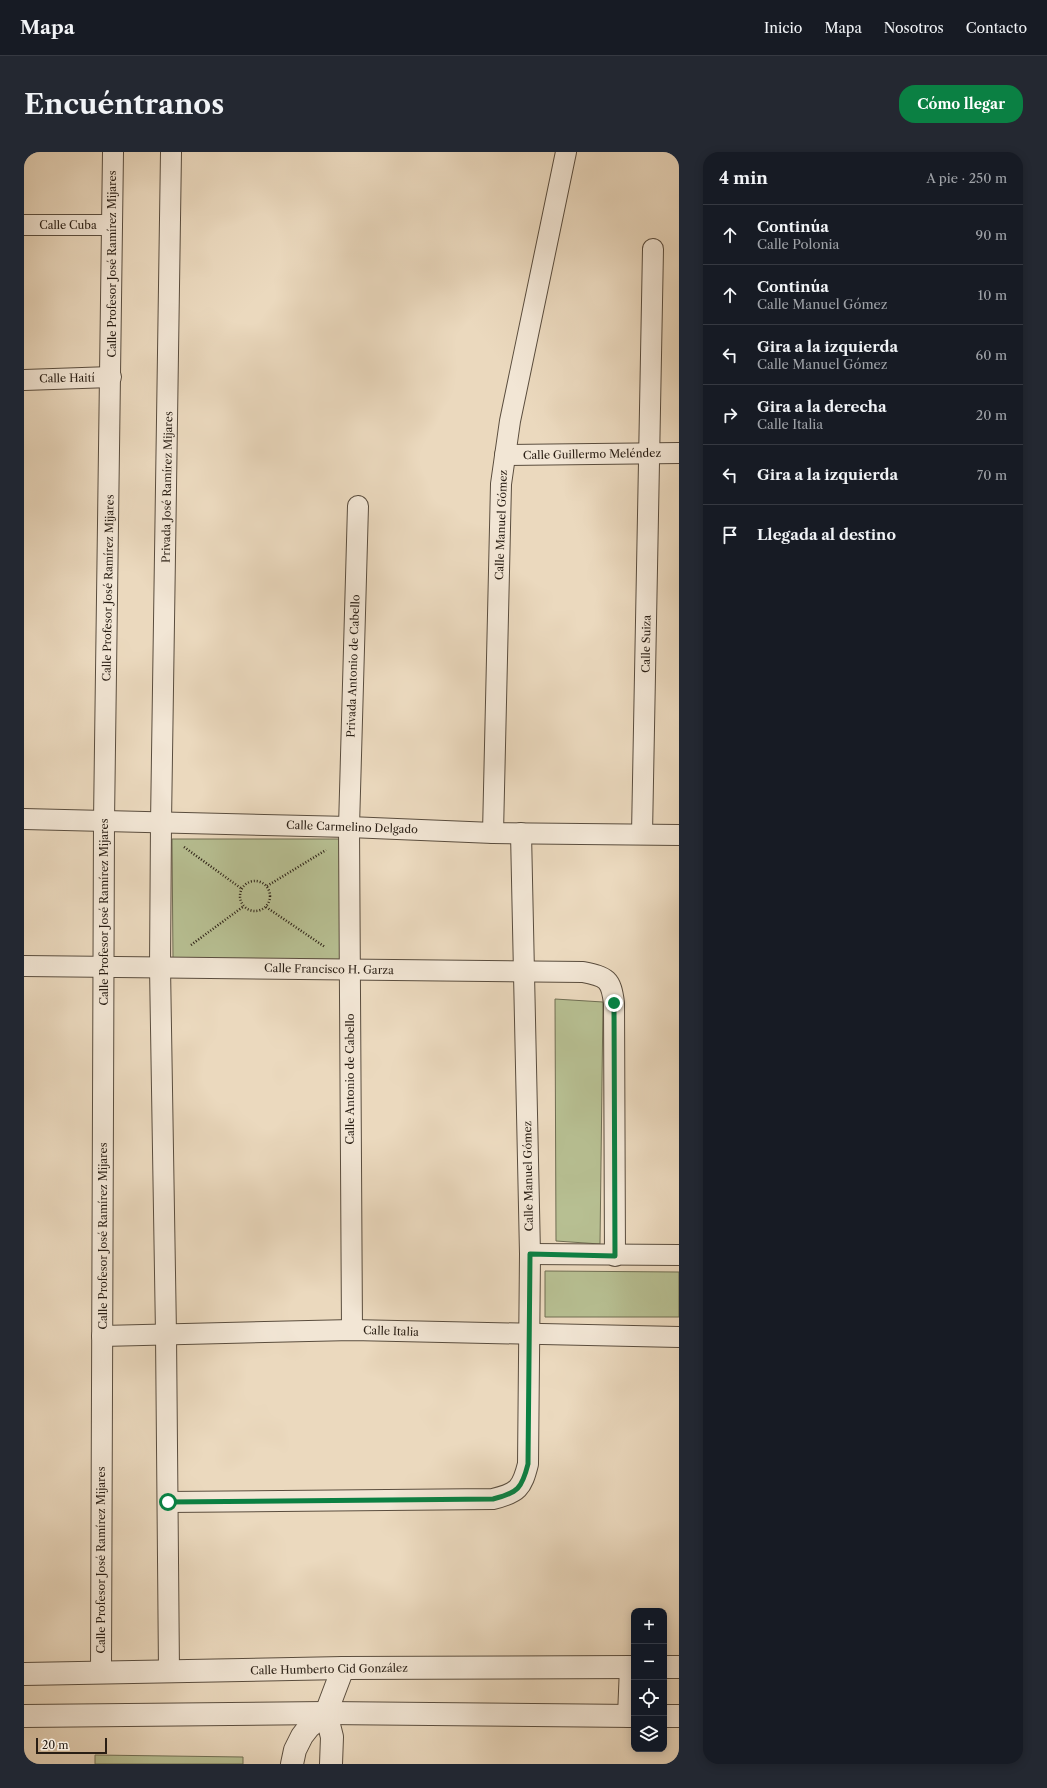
<!DOCTYPE html>
<html lang="es">
<meta charset="utf-8">
<style>
body{margin:0;font-family:"Libre Caslon Text",serif;background:#242831;color:#f1f3f6}
.controls{position:absolute;right:12px;bottom:12px;display:grid;overflow:hidden;border-radius:8px;box-shadow:0 2px 10px #0003}
.controls button{width:36px;height:36px;display:grid;place-items:center;padding:0;border:0;border-bottom:1px solid #363941;background:#171b24;color:#f1f3f6;font:20px sans-serif}
.scale{position:absolute;left:12px;bottom:10px;width:71px;box-sizing:border-box;padding-left:4px;border:2px solid #291e14;border-top:0;font-size:11px;line-height:14px;white-space:nowrap;color:#291e14;-webkit-text-stroke:3px #f2e6d5;paint-order:stroke}
.stop{position:absolute;width:12px;height:12px;margin:-9px;border:3px solid #0b8043;border-radius:50%;background:#fff}
.stop.end{background:#0b8043;border-color:#fff;box-shadow:0 1px 4px #0008}
.list{margin:0;padding:0;list-style:none}
h2{display:flex;justify-content:space-between;align-items:center;height:52px;margin:0;padding:0 16px;font-size:17px}
h2 small{font-size:13px;font-weight:400;color:#9ea1a6}
.list li{display:grid;grid-template-columns:26px 1fr auto;gap:12px;align-items:center;box-sizing:border-box;height:60px;padding:0 16px;border-top:1px solid #363941}
.list b{display:block;font-size:15px;white-space:nowrap}
.list p{margin:0;font-size:13px;white-space:nowrap;color:#9ea1a6}
.list em{font-size:13px;font-style:normal;color:#9ea1a6}
.icon{flex:none;width:22px;height:22px;fill:none;stroke:currentColor;stroke-width:2;stroke-linecap:round;stroke-linejoin:round}
.map{position:relative;flex:none;width:655px;height:1612px;overflow:hidden;border-radius:16px}
header{display:flex;align-items:center;gap:24px;box-sizing:border-box;height:56px;padding:0 20px;background:#171b24;border-bottom:1px solid #363941}
header strong{font-size:19px}
nav{display:flex;gap:22px;margin-inline-start:auto;font-size:14px}
.intro{display:flex;align-items:center;justify-content:space-between;box-sizing:border-box;height:96px;padding:0 24px}
h1{margin:0;font-size:28px}
.button{padding:10px 18px;border-radius:16px;background:#0b8043;color:#fff;font-size:14px;font-weight:700}
main{display:flex;gap:24px;padding:0 24px}
aside{flex:1;background:#171b24;border-radius:16px;box-shadow:0 2px 10px #0003}
.map>svg:first-child{display:block}
.green{fill:#b7bf92;stroke:#706e53}
.lines{fill:none;stroke-linecap:round;stroke-linejoin:round}
.minor-casing{stroke:#5a4d3e;stroke-width:22}
.tertiary-casing{stroke:#5a4d3e;stroke-width:24}
.path{stroke:#291e14;stroke-width:2.5;stroke-dasharray:1 2;stroke-linecap:butt}
.minor{stroke:#f2e6d5;stroke-width:20}
.tertiary{stroke:#f2e6d5;stroke-width:22}
.route{stroke:#0b8043;stroke-width:5}
.labels{text-anchor:middle;stroke-width:3;stroke-linejoin:round;paint-order:stroke}
.street-label{font-size:11px;fill:#291e14;stroke:#f2e6d5}
</style>
<header>
<strong>Mapa</strong>
<nav><a>Inicio</a><a>Mapa</a><a>Nosotros</a><a>Contacto</a></nav>
</header>
<div class="intro"><h1>Encuéntranos</h1><a class="button">Cómo llegar</a></div>
<main>
<div class="map">
<svg width="655" height="1612" viewBox="0 0 655 1612">
<rect width="100%" height="100%" fill="#ebd9be"/>
<filter id="stains"><feTurbulence type="fractalNoise" baseFrequency=".005" numOctaves="4"/><feColorMatrix values="0 0 0 0 .2 0 0 0 0 .09 0 0 0 0 .02 0 0 0 .5 -.17"/></filter>
<radialGradient id="worn" r=".72"><stop offset=".6" stop-color="#630" stop-opacity="0"/><stop offset="1" stop-color="#630" stop-opacity=".3"/></radialGradient>
<g class="green">
<path d="M148,687H322L321,810L149,807Z"/>
<path d="M531,847L579,850L576,1092L532,1089Z"/>
<path d="M521,1119L655,1120V1165H521Z"/>
<path d="M71,1603L219,1605V1612H71Z"/>
</g>
<g class="lines">
<g class="minor-casing">
<g id="minor">
<path d="M0,73H88"/>
<path d="M0,228L87,225"/>
<path d="M481,303L655,301"/>
<path d="M0,667L325,675L469,681L655,683"/>
<path d="M469,681L477,332L486,269L542,0"/>
<path d="M618,682L629,97"/>
<path d="M0,814L559,820C583,825 587,827 590,851L591,1104"/>
<path d="M506,1102L655,1103"/>
<path d="M328,1178L325,675L334,354"/>
<path d="M78,1184L328,1178L655,1185"/>
<path d="M144,1350L469,1347C494,1341 498,1336 504,1312L506,1102L497,681"/>
<path d="M145,1520L142,1182L136,815L137,671L147,0"/>
<path d="M77,1521L80,669L89,0"/>
</g>
</g>
<g class="tertiary-casing">
<g id="tertiary">
<path d="M640,1515H655"/>
<path d="M0,1522L319,1516L610,1515"/>
<path d="M302,1561L308,1585L307,1612"/>
<path d="M0,1564L302,1561L610,1564"/>
<path d="M605,1564L607,1515"/>
<path d="M640,1564H655"/>
<path d="M268,1612L271,1598L278,1584L285,1575L302,1561L319,1516"/>
</g>
</g>
<g class="path">
<path d="M160,695L218,737"/>
<circle cx="231" cy="744" r="15"/>
<path d="M243,734L302,698"/>
<path d="M242,755L301,795"/>
<path d="M167,793L220,754"/>
</g>
<use href="#minor" class="minor"/>
<use href="#tertiary" class="tertiary"/>
</g>
<g class="lines">
<path class="route" d="M144,1350L469,1347C494,1341 498,1336 504,1312L506,1102L591,1104L590,851"/>
</g>
<g class="labels">
<g class="street-label">
<text x="44" y="77">Calle Cuba</text>
<text transform="translate(88 112) rotate(-90)" y="4">Calle Profesor José Ramírez Mijares</text>
<text transform="translate(43 226) rotate(-1)" y="4">Calle Haití</text>
<text transform="translate(568 302) rotate(-1)" y="4">Calle Guillermo Meléndez</text>
<text transform="translate(143 335) rotate(-89)" y="4">Privada José Ramírez Mijares</text>
<text transform="translate(477 373) rotate(-88)" y="4">Calle Manuel Gómez</text>
<text transform="translate(84 436) rotate(-89)" y="4">Calle Profesor José Ramírez Mijares</text>
<text transform="translate(622 492) rotate(-89)" y="4">Calle Suiza</text>
<text transform="translate(329 514) rotate(-88)" y="4">Privada Antonio de Cabello</text>
<text transform="translate(328 675) rotate(2)" y="4">Calle Carmelino Delgado</text>
<text transform="translate(80 760) rotate(-90)" y="4">Calle Profesor José Ramírez Mijares</text>
<text transform="translate(305 817) rotate(1)" y="4">Calle Francisco H. Garza</text>
<text transform="translate(326 927) rotate(-90)" y="4">Calle Antonio de Cabello</text>
<text transform="translate(504 1024) rotate(-91)" y="4">Calle Manuel Gómez</text>
<text transform="translate(79 1084) rotate(-90)" y="4">Calle Profesor José Ramírez Mijares</text>
<text transform="translate(367 1179) rotate(2)" y="4">Calle Italia</text>
<text transform="translate(77 1408) rotate(-90)" y="4">Calle Profesor José Ramírez Mijares</text>
<text transform="translate(305 1517) rotate(-1)" y="4">Calle Humberto Cid González</text>
</g>
</g>
<rect width="100%" height="100%" filter="url(#stains)"/>
<rect width="100%" height="100%" fill="url(#worn)"/>
</svg>
<div class="controls">
<button>+</button>
<button>−</button>
<button><svg class="icon" aria-label="locate" viewBox="0 0 24 24"><circle cx="12" cy="12" r="6"/><path d="M12 2v4M12 18v4M2 12h4M18 12h4"/></svg></button>
<button><svg class="icon" aria-label="layers" viewBox="0 0 24 24"><path d="M12 4l9 5-9 5-9-5zM3 14l9 5 9-5"/></svg></button>
</div>
<div class="scale">20 m</div>
<div class="stop" style="left:144px;top:1350px"></div>
<div class="stop end" style="left:590px;top:851px"></div>
</div>
<aside>
<h2>4 min<small>A pie · 250 m</small></h2>
<ul class="list">
<li><svg class="icon" aria-label="ahead" viewBox="0 0 24 24"><path d="M12 20V5M6 11l6-6 6 6"/></svg><div><b>Continúa</b><p>Calle Polonia</p></div><em>90 m</em></li>
<li><svg class="icon" aria-label="ahead" viewBox="0 0 24 24"><path d="M12 20V5M6 11l6-6 6 6"/></svg><div><b>Continúa</b><p>Calle Manuel Gómez</p></div><em>10 m</em></li>
<li><svg class="icon" aria-label="left" viewBox="0 0 24 24"><path d="M17 20v-9H6M10 6l-5 5 5 5"/></svg><div><b>Gira a la izquierda</b><p>Calle Manuel Gómez</p></div><em>60 m</em></li>
<li><svg class="icon" aria-label="right" viewBox="0 0 24 24"><path d="M7 20v-9h11M14 6l5 5-5 5"/></svg><div><b>Gira a la derecha</b><p>Calle Italia</p></div><em>20 m</em></li>
<li><svg class="icon" aria-label="left" viewBox="0 0 24 24"><path d="M17 20v-9H6M10 6l-5 5 5 5"/></svg><div><b>Gira a la izquierda</b></div><em>70 m</em></li>
<li><svg class="icon" aria-label="arrive" viewBox="0 0 24 24"><path d="M6 21V4h12l-3 4 3 4H6"/></svg><div><b>Llegada al destino</b></div></li>
</ul>
</aside>
</main>
